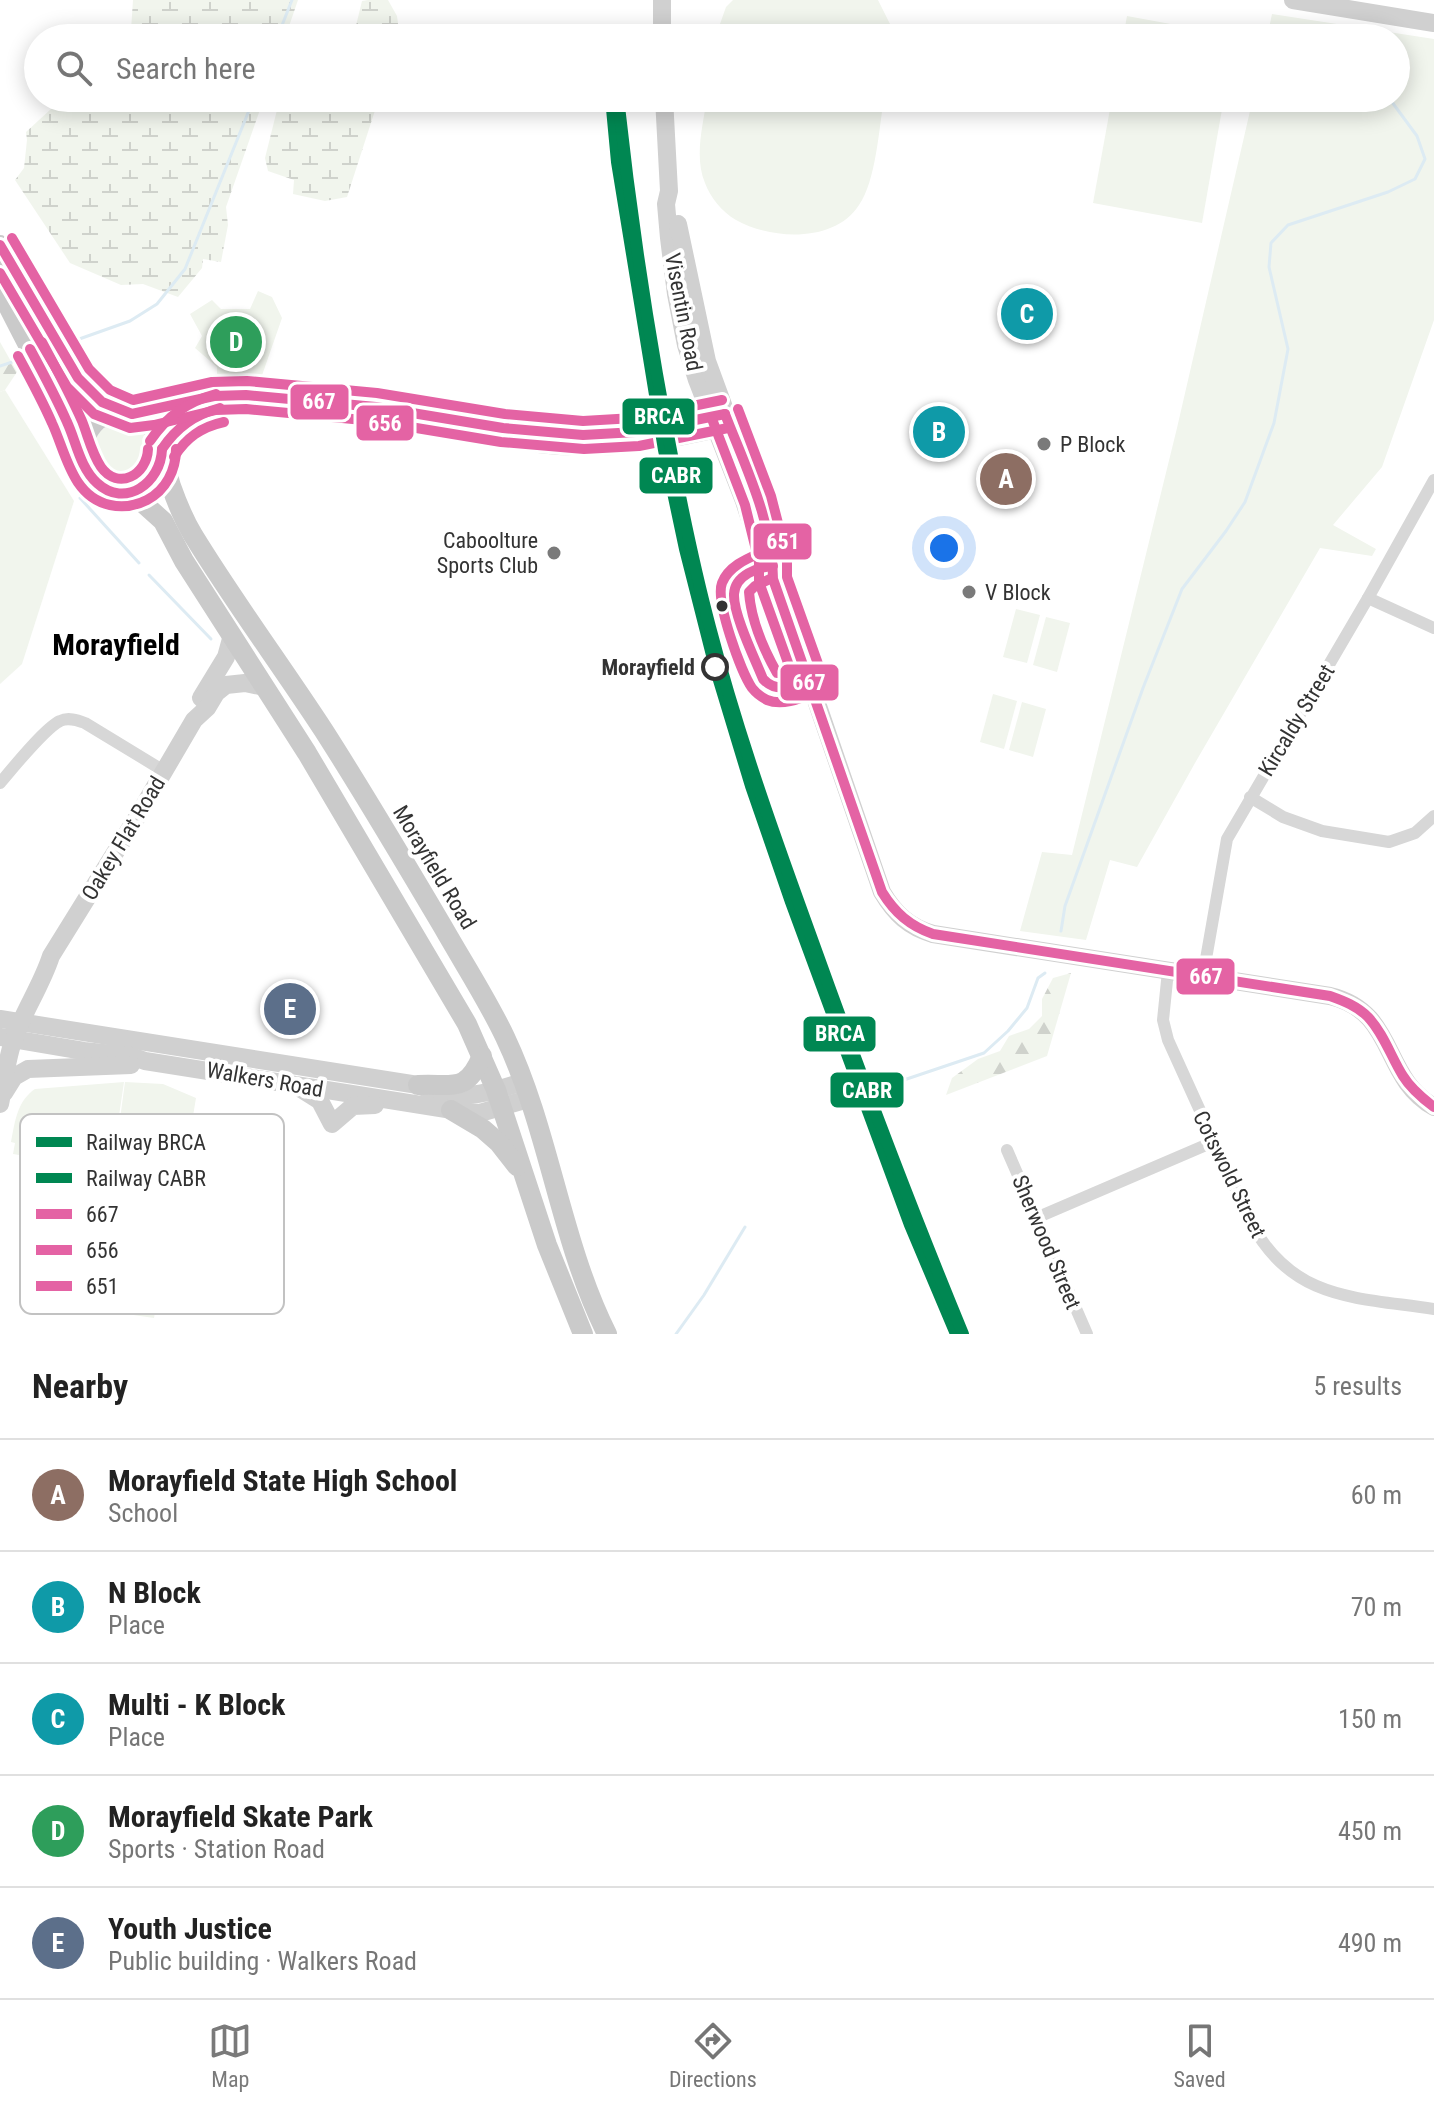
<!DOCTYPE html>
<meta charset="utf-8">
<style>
body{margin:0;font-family:"Roboto Condensed",sans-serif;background:#f6f6f6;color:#222}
.you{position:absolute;left:944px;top:548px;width:28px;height:28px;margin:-20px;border:6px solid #fff;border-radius:50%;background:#1a73e8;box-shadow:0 0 0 12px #1a73e833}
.badge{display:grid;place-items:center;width:52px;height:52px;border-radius:50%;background:#7a7a7a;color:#fff;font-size:26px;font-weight:700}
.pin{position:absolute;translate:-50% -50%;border:4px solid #fff;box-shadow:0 2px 8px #0006}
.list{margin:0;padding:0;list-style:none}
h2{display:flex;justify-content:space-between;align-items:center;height:104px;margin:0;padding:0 32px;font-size:34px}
h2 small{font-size:26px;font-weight:400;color:#767676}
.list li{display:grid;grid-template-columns:52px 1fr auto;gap:24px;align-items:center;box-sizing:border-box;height:112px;padding:0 32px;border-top:2px solid #e0e0e0}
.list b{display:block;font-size:30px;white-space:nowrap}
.list p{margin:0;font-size:26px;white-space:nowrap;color:#767676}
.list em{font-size:26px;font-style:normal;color:#767676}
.icon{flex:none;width:44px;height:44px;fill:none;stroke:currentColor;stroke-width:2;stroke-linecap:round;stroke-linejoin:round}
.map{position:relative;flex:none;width:1434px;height:1334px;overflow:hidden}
.search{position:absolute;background:#fff;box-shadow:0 4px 20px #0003;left:24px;right:24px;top:24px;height:88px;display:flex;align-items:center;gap:20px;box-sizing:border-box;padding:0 28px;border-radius:44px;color:#767676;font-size:30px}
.sheet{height:664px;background:#fff}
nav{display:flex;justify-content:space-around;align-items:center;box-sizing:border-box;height:112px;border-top:2px solid #e0e0e0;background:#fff;font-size:22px;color:#767676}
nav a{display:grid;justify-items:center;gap:4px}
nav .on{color:#7a7a7a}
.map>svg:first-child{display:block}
.green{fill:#f1f5ed}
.forest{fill:url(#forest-firs)}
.wetland{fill:url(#wetland-marsh)}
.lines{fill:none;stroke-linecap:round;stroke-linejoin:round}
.stream{stroke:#ddebf3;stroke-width:3}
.street{stroke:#d7d7d7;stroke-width:12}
.secondary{stroke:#d0d0d0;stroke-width:18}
.primary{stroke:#cacaca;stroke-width:20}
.bus-1-casing{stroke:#fff;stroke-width:16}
.bus-2-casing{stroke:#fff;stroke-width:16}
.bus-3-casing{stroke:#fff;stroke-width:16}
.bus-1{stroke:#e463a4;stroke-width:10}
.bus-2{stroke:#e463a4;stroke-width:10}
.bus-3{stroke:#e463a4;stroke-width:10}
.rail-1-casing{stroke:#fff;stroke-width:18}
.rail-2-casing{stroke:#fff;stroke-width:18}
.rail-1{stroke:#008752;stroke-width:12}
.rail-2{stroke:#008752;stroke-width:12}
.poi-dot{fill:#7a7a7a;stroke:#fff;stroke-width:3}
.bus-dot{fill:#333;stroke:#fff;stroke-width:3}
.stop-dot{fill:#fff;stroke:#333;stroke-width:4}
.labels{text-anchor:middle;stroke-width:8;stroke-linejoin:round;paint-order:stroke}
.street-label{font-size:22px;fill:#333;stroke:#fff}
.poi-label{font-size:22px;fill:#333;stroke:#fff;text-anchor:start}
.stop-label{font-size:22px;font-weight:bold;fill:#333;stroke:#fff;text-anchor:end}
.district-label{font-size:30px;font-weight:bold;fill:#000;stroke:#fff}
.key{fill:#fff;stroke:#c2c2c2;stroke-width:2}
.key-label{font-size:22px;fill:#333}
.line-badge{stroke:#fff;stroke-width:3}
.badge-label{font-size:22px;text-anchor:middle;font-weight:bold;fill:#fff}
</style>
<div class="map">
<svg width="1434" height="1334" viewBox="0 0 1434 1334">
<defs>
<pattern id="forest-firs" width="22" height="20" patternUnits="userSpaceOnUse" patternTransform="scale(2)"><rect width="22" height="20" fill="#f1f5ed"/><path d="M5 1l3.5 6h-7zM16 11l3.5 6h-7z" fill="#cfd2cc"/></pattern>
<pattern id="wetland-marsh" width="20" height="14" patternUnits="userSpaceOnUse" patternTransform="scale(2)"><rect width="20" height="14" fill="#f1f5ed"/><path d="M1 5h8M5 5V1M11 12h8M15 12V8" fill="none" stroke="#cfd2cc"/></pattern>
</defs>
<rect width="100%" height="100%" fill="#fff"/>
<g class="green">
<path d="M733,0H878L890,24L892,38H715L726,7Z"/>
<path d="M1272,14L1434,39V320L1382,467L1333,525L1376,549L1372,556L1320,548L1195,763L1137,867L1110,860L1086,940L1020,931L1042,852L1072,855L1177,428L1253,98H1396V38H1267Z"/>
<path d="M1127,16L1236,36L1235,38H1123Z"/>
<path d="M707,98H884C879,128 876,181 859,205C835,243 771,240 736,220C722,212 710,197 705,183C694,157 703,125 707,98Z"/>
<path d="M1112,98H1224L1202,223L1093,203Z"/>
<path d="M258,291L272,297L282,318L259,384L217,378V367L195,348L202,336L190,314L212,300L221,309H250Z"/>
<path d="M5,390L74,501L22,664L0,684V392Z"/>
<circle cx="122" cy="452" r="30"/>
<path d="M1016,609L1040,615L1027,663L1003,657Z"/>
<path d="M1046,617L1070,623L1057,672L1033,665Z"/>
<path d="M993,694L1017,701L1004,749L980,742Z"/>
<path d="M1022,702L1046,709L1033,757L1009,750Z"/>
<path d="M124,1082L111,1170L13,1154L15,1143L11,1142C15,1122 17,1101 35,1089Z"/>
<path d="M125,1082L163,1084L196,1098L167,1273L158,1296L154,1318L78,1307L99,1170L113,1171Z"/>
</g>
<g class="forest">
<path d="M0,342L17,372L5,390L0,392Z"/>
<path d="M1071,973L1047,1056L946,1095L952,1078L978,1059L1000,1051L1009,1036L1029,1029L1042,1016V999L1053,978Z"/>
</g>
<g class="wetland">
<path d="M133,0H298L285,38H127L131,30Z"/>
<path d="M368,0H388L397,16L400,38H353L362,1Z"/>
<path d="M63,98H264L226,207L228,225L221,262L203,259L202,268L178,297L143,284L121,285L70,263L15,180L24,168L27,140L26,132Z"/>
<path d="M280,98H379L347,197L325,201L293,194L294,180L268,171L265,158Z"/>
</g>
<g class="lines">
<g class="stream">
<path d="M1357,32L1360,38"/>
<path d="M277,38L292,0"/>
<path d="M68,343L130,321L157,304L185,269L254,98"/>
<path d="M0,366L27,357"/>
<path d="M80,498L139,563"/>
<path d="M149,575L211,639"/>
<path d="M1061,931L1065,906L1143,688L1182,589L1226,531L1245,502L1274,423L1288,349L1269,267L1271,243L1288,225L1388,192L1415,179L1425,159L1417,136L1389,98"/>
<path d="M883,1087L984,1053L1008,1031L1027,1008L1038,978L1045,973"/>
<path d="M676,1334L704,1295L745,1227"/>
</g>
<g class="street">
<path d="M1368,598L1434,628"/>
<path d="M0,783C12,769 45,728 60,721C68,717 77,720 85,723L164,771"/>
<path d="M1250,797L1283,817L1322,831L1389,842L1415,833L1434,816"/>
<path d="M1168,971L1163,1020L1168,1040L1251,1223C1293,1301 1356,1297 1434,1309"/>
<path d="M1203,976L1227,839L1368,598L1434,480"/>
<path d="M1007,1150L1087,1334"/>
<path d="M1036,1218L1213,1142"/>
</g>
<g class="secondary">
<path d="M1293,0L1434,23"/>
<path d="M662,38V0"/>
<path d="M664,98L669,191L666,204L669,238L676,294L686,345L697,380L744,501L765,566L773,579L785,610L882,892C895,914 909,927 933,934L1330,996C1397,1012 1381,1077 1434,1107"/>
<path d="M678,224L707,361L751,481L767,537"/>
<path d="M132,414L170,408L214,396L246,395L376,407L503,428L583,435L636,432L725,414"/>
<path d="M539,444C607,453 665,441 730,426"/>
<path d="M162,449C183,417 204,410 241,404"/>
<path d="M201,698L226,657L232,635"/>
<path d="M0,1019L418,1085C460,1104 482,1094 523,1082"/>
<path d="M0,1037L84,1051L131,1056L145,1061L465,1112L480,1113L528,1099"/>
<path d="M301,1089L320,1101L332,1124L353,1106L375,1105"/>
<path d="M4,1093L14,1077L28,1069L131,1065"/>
<path d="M0,1104C5,1081 6,1058 15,1036C25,1009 42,984 51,956L139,814L194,720L207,708L216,693L226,685L245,683L265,687"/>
</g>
<g class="primary">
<path d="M0,245L78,378L102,402L125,412"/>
<path d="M0,290C22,334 45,377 67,421C75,439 80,469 94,482C111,498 141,496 154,476C159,470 160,461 163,454"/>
<path d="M80,455C84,437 91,419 110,414C159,400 161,455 171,486C177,503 184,520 193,535C234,602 281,665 324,731C365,795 404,861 443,927C464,964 487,999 505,1037C550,1132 560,1240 607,1334"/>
<path d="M122,493L143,503L163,521L184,561L307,753L467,1024L496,1090L547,1245L583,1334"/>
<path d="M418,1085C453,1083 466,1094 482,1056"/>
<path d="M451,1110L483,1129L499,1143L517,1166"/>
</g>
<g class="bus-1-casing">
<g id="bus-1">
<path d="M0,245L78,378L102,402L132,414L214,396L246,395L376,407L503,428L583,435L636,432L725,414"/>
<path d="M30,349C43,373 56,397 67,422C76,441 80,468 97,483C125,509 161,483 162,449"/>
<path d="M725,414C745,466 773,522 773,579L882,892C895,913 910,926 933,934L1330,996C1344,1001 1357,1006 1368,1017C1384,1034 1391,1057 1403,1076C1411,1089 1422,1098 1434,1107"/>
<path d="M162,449C177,427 194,415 220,408"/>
<path d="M773,566C758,567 735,575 734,594C733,614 755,659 763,679C777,694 792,686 809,680"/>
</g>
</g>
<g class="bus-2-casing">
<g id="bus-2">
<path d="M0,273L67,387L94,414L130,428L154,425L216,410L246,409L374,421L501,442L584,449L639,446L728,428"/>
<path d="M18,356C30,378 42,400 52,423C66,453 72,497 110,505C123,508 135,506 147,500C166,490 176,470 176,449"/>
<path d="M712,419L745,505L759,562V582L796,685"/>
<path d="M174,457C186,438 201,427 224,422"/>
<path d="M760,553C746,559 728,567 722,583C715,601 741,672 752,688C756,693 761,697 767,700C782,706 799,699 814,693"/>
</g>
</g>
<g class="bus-3-casing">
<g id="bus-3">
<path d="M12,238L89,369L110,390L133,400L212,382L247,381L377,393L505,414L583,421L634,418L722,400"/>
<path d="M42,342C56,368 70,394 82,421C88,436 92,454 101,467C118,491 147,475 148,449"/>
<path d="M738,409L771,496L787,558V577L822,675"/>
<path d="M150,441C167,416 187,402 216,394"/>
<path d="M770,579L755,586L749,592C751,619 764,650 777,673H787L804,667"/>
</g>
</g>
<use href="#bus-1" class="bus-1"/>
<use href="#bus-2" class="bus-2"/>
<use href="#bus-3" class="bus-3"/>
<g class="rail-1-casing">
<path id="rail-1" d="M611,98L617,162L664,450L685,549L715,667L751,786L791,902L910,1225L956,1334"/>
</g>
<g class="rail-2-casing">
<path id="rail-2" d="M618,98C628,190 641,282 657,374C672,459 688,544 710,627C739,738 778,846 817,953C863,1081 911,1208 963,1334"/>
</g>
<use href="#rail-1" class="rail-1"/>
<use href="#rail-2" class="rail-2"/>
</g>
<g class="poi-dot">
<circle cx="1044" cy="444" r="8"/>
<circle cx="554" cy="553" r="8"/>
<circle cx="969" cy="592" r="8"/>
</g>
<circle class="bus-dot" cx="722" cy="606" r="7"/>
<circle class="stop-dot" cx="715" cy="667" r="12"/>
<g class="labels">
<g class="street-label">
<text transform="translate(684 312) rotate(79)" y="8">Visentin Road</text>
<text transform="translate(1296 720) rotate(-59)" y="8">Kircaldy Street</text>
<text transform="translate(123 838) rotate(-59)" y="8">Oakey Flat Road</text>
<text transform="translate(435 867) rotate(59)" y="8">Morayfield Road</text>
<text transform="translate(265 1079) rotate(10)" y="8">Walkers Road</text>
<text transform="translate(1230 1174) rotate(64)" y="8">Cotswold Street</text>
<text transform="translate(1047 1242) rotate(67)" y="8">Sherwood Street</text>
</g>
<g class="poi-label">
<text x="1060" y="452">P Block</text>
<text x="538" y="548" text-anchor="end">Caboolture<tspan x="538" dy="25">Sports Club</tspan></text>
<text x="985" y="600">V Block</text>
</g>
<g class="stop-label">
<text x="695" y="675">Morayfield</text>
</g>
<g class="district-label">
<text x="116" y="655">Morayfield</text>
</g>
</g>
<rect x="20" y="1114" width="264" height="200" rx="12" class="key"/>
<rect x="36" y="1137" width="36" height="10" fill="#008752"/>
<rect x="36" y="1173" width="36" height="10" fill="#008752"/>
<rect x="36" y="1209" width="36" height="10" fill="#e463a4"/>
<rect x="36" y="1245" width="36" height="10" fill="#e463a4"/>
<rect x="36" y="1281" width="36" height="10" fill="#e463a4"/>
<g class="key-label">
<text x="86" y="1150">Railway BRCA</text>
<text x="86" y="1186">Railway CABR</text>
<text x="86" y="1222">667</text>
<text x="86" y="1258">656</text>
<text x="86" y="1294">651</text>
</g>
<g class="line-badge">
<rect x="289" y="383" width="61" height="38" rx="8" fill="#e463a4"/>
<rect x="621" y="397" width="75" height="39" rx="8" fill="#008752"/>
<rect x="355" y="404" width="60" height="38" rx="8" fill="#e463a4"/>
<rect x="638" y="456" width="76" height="39" rx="8" fill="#008752"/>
<rect x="752" y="522" width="61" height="39" rx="8" fill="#e463a4"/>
<rect x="779" y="663" width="61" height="39" rx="8" fill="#e463a4"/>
<rect x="1175" y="957" width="61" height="39" rx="8" fill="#e463a4"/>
<rect x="802" y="1015" width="75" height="38" rx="8" fill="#008752"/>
<rect x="829" y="1071" width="76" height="38" rx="8" fill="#008752"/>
</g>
<g class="badge-label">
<text x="319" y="409">667</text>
<text x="659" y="424">BRCA</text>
<text x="385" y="431">656</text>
<text x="676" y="483">CABR</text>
<text x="783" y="549">651</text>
<text x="809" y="690">667</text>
<text x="1206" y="984">667</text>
<text x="840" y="1041">BRCA</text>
<text x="867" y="1098">CABR</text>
</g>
</svg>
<div class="you"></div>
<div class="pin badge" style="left:1006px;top:479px;background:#8d6e63">A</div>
<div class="pin badge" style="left:939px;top:432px;background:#0f9aa8">B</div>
<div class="pin badge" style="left:1027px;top:314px;background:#0f9aa8">C</div>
<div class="pin badge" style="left:236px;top:342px;background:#2e9e5b">D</div>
<div class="pin badge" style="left:290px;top:1009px;background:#5c6f8a">E</div>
<div class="search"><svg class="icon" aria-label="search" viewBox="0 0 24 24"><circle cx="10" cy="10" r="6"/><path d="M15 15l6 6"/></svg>Search here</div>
</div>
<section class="sheet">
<h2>Nearby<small>5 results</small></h2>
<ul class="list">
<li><span class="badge" style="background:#8d6e63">A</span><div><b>Morayfield State High School</b><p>School</p></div><em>60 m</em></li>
<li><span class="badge" style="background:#0f9aa8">B</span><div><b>N Block</b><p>Place</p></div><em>70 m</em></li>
<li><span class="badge" style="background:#0f9aa8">C</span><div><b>Multi - K Block</b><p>Place</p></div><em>150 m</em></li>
<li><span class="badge" style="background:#2e9e5b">D</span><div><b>Morayfield Skate Park</b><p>Sports · Station Road</p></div><em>450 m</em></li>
<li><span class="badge" style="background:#5c6f8a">E</span><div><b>Youth Justice</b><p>Public building · Walkers Road</p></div><em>490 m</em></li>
</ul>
</section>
<nav>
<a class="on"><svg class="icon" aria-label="map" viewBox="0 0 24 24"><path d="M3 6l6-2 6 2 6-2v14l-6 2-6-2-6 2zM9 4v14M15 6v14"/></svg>Map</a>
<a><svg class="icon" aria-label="directions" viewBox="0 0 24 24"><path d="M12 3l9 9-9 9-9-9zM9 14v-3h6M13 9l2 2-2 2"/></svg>Directions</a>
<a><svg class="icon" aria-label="saved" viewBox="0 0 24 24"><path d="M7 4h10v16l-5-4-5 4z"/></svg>Saved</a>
</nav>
